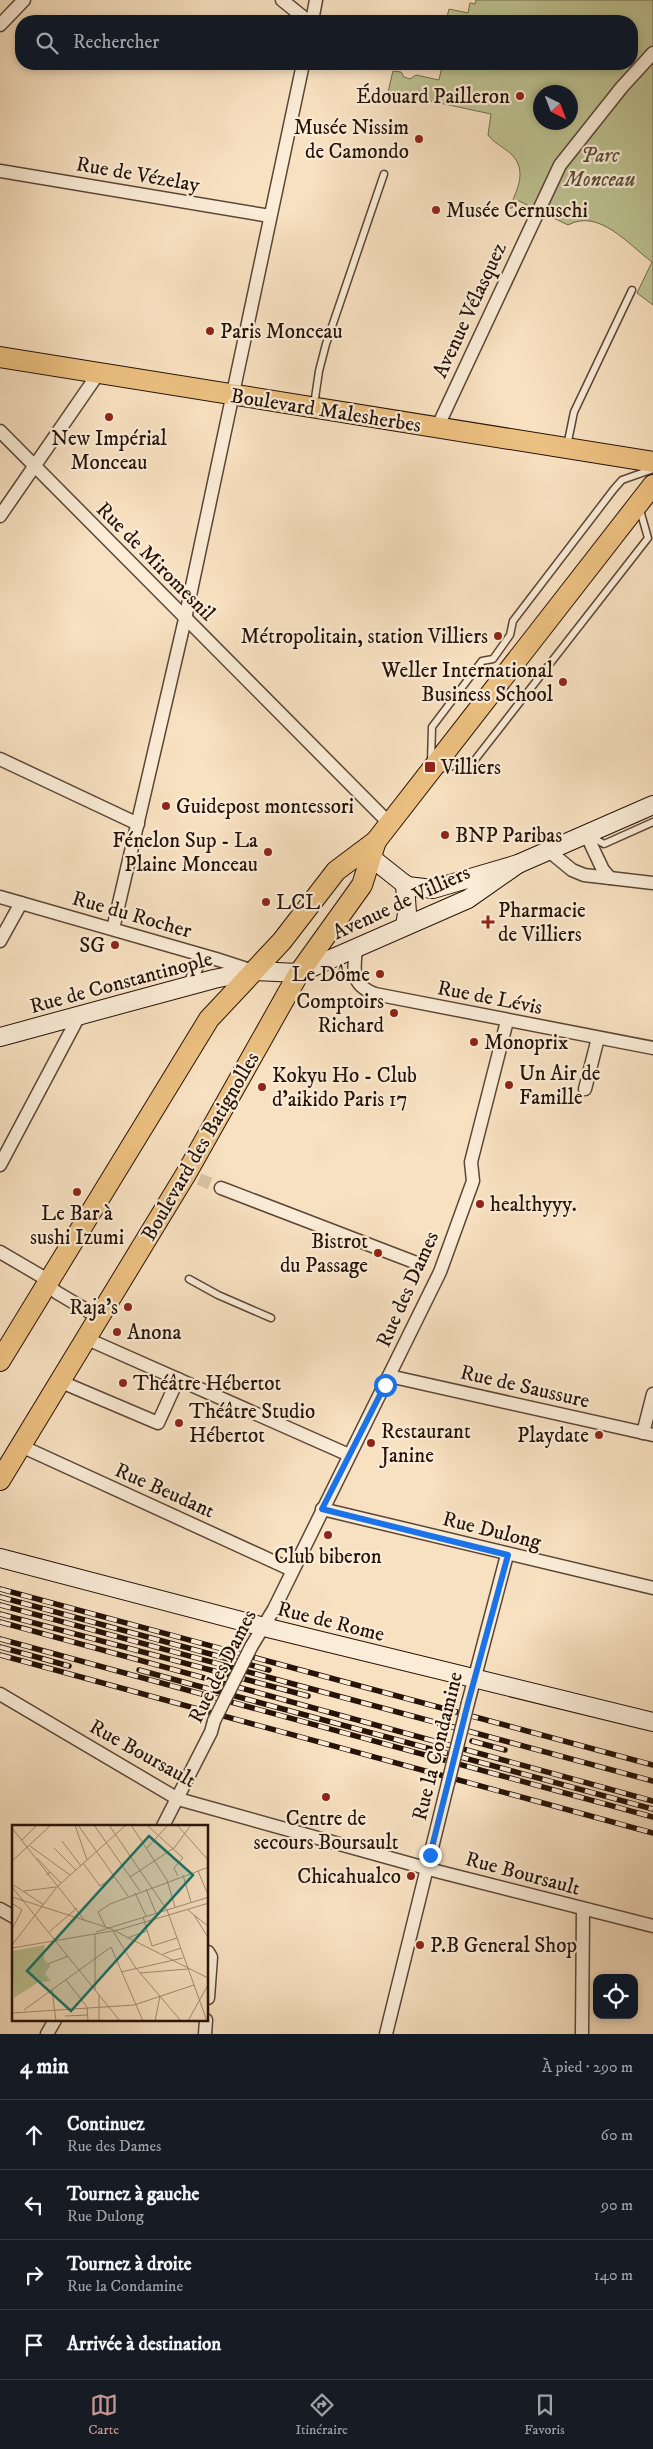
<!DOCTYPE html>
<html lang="fr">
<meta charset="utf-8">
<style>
body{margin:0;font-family:"IM FELL DW Pica",serif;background:#242831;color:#f1f3f6}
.controls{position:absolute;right:15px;bottom:15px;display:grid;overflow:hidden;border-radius:10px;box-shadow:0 2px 8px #0003}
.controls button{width:45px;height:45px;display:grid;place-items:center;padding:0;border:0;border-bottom:1px solid #363941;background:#171b24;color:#f1f3f6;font:25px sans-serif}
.compass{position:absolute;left:533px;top:85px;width:45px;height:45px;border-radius:50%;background:#171b24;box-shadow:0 2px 8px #0003;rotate:138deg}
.stop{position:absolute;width:15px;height:15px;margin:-11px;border:4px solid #1a73e8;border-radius:50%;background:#fff}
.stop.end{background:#1a73e8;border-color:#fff;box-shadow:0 1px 5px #0008}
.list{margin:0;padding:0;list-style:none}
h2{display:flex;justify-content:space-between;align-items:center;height:65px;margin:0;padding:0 20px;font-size:21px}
h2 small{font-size:16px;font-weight:400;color:#9ea1a6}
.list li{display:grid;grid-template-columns:32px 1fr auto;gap:15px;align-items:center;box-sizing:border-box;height:70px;padding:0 20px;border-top:1px solid #363941}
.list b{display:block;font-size:19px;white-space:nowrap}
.list p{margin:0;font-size:16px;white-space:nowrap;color:#9ea1a6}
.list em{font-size:16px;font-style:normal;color:#9ea1a6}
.icon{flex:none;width:28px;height:28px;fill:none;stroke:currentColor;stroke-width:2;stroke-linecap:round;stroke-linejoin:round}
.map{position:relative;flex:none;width:653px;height:2034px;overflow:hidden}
.search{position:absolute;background:#171b24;box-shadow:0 2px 8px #0003;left:15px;right:15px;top:15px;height:55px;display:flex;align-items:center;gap:12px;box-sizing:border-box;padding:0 18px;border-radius:20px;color:#9ea1a6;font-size:19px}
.sheet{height:345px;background:#171b24}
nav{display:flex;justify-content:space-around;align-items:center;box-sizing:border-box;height:70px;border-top:1px solid #363941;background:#171b24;font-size:14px;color:#9ea1a6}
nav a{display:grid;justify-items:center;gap:2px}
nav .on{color:#c59692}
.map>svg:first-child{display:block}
.green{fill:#bec392;stroke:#726a4d;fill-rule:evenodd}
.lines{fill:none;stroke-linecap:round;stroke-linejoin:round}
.street-tunnel{stroke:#d8c2a5;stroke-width:12;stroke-dasharray:12 6;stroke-linecap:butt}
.lane-casing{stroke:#5a4636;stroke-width:9}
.street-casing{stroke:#5a4636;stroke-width:15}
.secondary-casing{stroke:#261208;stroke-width:20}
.primary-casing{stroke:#261208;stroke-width:22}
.lane{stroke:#faecd7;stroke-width:6}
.street{stroke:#faecd7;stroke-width:12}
.secondary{stroke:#faecd7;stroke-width:18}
.primary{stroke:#ecc080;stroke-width:20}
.rail-casing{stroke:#261208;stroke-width:5.5}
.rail{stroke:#faecd7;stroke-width:4;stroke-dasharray:11;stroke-linecap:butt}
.street-bridge-casing{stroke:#5a4636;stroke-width:15;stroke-linecap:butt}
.street-bridge{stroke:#faecd7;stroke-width:12}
.route{stroke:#1a73e8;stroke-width:6}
.poi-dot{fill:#8f2418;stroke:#faecd7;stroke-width:2}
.labels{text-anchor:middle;stroke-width:4.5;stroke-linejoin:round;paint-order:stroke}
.poi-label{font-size:21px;fill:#261208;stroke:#faecd7;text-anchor:start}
.park-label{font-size:21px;font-style:italic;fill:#5b5038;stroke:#faecd7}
.street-label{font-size:21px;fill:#261208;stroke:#faecd7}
.inset-road{fill:none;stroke:#a48e77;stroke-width:1}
.view{fill:#0f766e;fill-opacity:0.15;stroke:#0f766e;stroke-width:2.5}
.inset-edge{fill:none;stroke:#261208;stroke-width:2.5}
</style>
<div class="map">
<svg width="653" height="2034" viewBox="0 0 653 2034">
<rect width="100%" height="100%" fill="#f8e1c1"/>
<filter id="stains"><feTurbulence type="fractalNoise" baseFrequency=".004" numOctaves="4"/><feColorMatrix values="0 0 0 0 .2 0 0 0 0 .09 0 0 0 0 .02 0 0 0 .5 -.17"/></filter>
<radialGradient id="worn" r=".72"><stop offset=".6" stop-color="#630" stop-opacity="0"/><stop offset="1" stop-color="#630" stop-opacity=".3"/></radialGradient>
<path class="green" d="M476,0H653V305L637,293L652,262C629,245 599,208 568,225L517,200L512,208H509C518,189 528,169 510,153C503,147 494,143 488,135L491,114L388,92L393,71L401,72L404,77L410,79L416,75L439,80L442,66L438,64H632V21H446L449,9L468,13L470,3L475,4ZM540,92H570V122H540Z"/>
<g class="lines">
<g class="street-tunnel">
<path d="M199,1179L221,1188"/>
<path d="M414,1262L428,1267"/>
</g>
<g class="lane-casing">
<g id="lane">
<path d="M314,405L319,371L326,344L384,174"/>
<path d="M567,446L574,412L632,290"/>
<path d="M431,762L432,727L482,661L493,659L510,635L513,621L614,489L622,480L653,469"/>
<path d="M439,769L474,761L648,538L640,510"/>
<path d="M590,836L604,844L653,822"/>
<path d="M189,1279L218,1295L271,1318"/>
</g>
</g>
<g class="street-casing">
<g id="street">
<path d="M282,0L308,21"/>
<path d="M312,21L316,0"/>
<path d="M0,25L24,0"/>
<path d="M0,171L270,216"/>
<path d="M437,428L560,165L622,87L653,53"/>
<path d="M0,431L390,824"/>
<path d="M0,516L98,374"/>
<path d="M0,759L138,824"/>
<path d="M586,834L603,870L610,878"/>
<path d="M549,851L572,870L584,875L653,883"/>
<path d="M0,897L216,959L253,971"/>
<path d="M113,929L185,619L303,64"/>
<path d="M0,941L21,903"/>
<path d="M356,948C354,971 350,984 375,994L653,1048"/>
<path d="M190,985L201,955"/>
<path d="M585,1089L598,1038"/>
<path d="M0,1165L79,1016"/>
<path d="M221,1188L414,1262"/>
<path d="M0,1252L41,1276L56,1292L98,1317"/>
<path d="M85,1338L349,1455"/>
<path d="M389,1376L653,1435"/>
<path d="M59,1381L158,1423L178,1379"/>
<path d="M643,1433L653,1394"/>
<path d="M21,1446L292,1570"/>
<path d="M322,1509L653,1588"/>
<path d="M251,1647L274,1609L440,1272L473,1181L471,1162L507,1021"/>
<path d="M0,1694L178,1799L440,1872L653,1926"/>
<path d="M468,1703L507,1555"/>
<path d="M163,1826L211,1732L214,1721"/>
<path d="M0,1909L14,1917"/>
<path d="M208,1952L211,1957L208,1998"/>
<path d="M47,2034L55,2020"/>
<path d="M205,2034L206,2020"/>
<path d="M386,2034L448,1783"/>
<path d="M582,2034L583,1910"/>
</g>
</g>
<g class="secondary-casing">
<g id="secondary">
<path d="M363,851L407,886L433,889L518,864L653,805"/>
<path d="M405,884L407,913L405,926"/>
<path d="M0,1037L214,979L253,971L299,973L468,899L518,864"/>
<path d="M0,1558L264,1627L653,1722"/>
</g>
</g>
<g class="primary-casing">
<g id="primary">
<path d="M0,357L653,462"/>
<path d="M0,1361L209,1019L282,941L336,871L376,841L653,485"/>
<path d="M0,1480L186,1174L299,973L362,885L376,841"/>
</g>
</g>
<use href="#lane" class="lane"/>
<use href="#street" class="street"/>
<use href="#secondary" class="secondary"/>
<use href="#primary" class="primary"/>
<g class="rail-casing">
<g id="rail">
<path d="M0,1589L653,1765"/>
<path d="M0,1597L269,1670"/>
<path d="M0,1605L653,1781"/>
<path d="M0,1614L308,1696"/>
<path d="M0,1622L653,1801"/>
<path d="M0,1639L653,1817"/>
<path d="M0,1647L69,1666"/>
<path d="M0,1655L653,1833"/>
<path d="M139,1670L653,1809"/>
<path d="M472,1741L505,1750"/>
</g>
</g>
<use href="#rail" class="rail"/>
<g class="street-bridge-casing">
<g id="street-bridge">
<path d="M214,1721L251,1647"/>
<path d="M448,1783L468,1703"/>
</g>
</g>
<use href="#street-bridge" class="street-bridge"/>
</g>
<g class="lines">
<path class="route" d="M385,1385L322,1509L508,1555L468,1703L430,1855"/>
</g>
<g class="poi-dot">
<circle cx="520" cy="96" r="5"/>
<circle cx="419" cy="139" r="5"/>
<circle cx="436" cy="210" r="5"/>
<circle cx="210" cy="331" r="5"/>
<circle cx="109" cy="417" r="5"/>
<circle cx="498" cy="636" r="5"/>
<circle cx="563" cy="682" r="5"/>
<rect x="424" y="761" width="12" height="12" rx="2.5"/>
<circle cx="166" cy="806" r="5"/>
<circle cx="445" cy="835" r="5"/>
<circle cx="268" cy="852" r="5"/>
<circle cx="266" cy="902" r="5"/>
<path d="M485.5 914.5h5v5h5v5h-5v5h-5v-5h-5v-5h5z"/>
<circle cx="115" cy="945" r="5"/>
<circle cx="380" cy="974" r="5"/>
<circle cx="394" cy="1013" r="5"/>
<circle cx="474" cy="1042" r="5"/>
<circle cx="509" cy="1085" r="5"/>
<circle cx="262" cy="1087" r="5"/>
<circle cx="77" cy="1192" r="5"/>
<circle cx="480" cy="1204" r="5"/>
<circle cx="378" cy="1253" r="5"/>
<circle cx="128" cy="1307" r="5"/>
<circle cx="117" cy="1332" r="5"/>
<circle cx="123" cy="1383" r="5"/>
<circle cx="179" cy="1423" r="5"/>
<circle cx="599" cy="1435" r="5"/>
<circle cx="371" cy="1443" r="5"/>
<circle cx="328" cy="1535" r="5"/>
<circle cx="326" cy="1797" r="5"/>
<circle cx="411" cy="1876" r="5"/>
<circle cx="420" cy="1945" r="5"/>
</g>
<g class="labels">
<g class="poi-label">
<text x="510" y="103" text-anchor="end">Édouard Pailleron</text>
<text x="409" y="134" text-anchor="end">Musée Nissim<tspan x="409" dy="24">de Camondo</tspan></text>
<text x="446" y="217">Musée Cernuschi</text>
<text x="220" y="338">Paris Monceau</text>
<text x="109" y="445" text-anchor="middle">New Impérial<tspan x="109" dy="24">Monceau</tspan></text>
<text x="488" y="643" text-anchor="end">Métropolitain, station Villiers</text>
<text x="553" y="677" text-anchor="end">Weller International<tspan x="553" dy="24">Business School</tspan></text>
<text x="441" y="774">Villiers</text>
<text x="176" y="813">Guidepost montessori</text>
<text x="455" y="842">BNP Paribas</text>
<text x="258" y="847" text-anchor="end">Fénelon Sup - La<tspan x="258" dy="24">Plaine Monceau</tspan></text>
<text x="276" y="909">LCL</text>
<text x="498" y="917">Pharmacie<tspan x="498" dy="24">de Villiers</tspan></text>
<text x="105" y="952" text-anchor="end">SG</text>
<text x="370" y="981" text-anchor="end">Le Dôme</text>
<text x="384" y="1008" text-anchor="end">Comptoirs<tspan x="384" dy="24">Richard</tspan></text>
<text x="484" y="1049">Monoprix</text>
<text x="519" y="1080">Un Air de<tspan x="519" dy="24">Famille</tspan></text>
<text x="272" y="1082">Kokyu Ho - Club<tspan x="272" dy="24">d'aikido Paris 17</tspan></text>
<text x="490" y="1211">healthyyy.</text>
<text x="77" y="1220" text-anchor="middle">Le Bar à<tspan x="77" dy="24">sushi Izumi</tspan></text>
<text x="368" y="1248" text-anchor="end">Bistrot<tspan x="368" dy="24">du Passage</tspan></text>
<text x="118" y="1314" text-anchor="end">Raja's</text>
<text x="127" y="1339">Anona</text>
<text x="133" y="1390">Théâtre Hébertot</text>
<text x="189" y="1418">Théâtre Studio<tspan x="189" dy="24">Hébertot</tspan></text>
<text x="381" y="1438">Restaurant<tspan x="381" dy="24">Janine</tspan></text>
<text x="589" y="1442" text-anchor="end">Playdate</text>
<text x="328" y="1563" text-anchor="middle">Club biberon</text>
<text x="326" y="1825" text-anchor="middle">Centre de<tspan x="326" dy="24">secours Boursault</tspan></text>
<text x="401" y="1883" text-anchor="end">Chicahualco</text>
<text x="430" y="1952">P.B General Shop</text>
</g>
<g class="park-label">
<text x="600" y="162">Parc<tspan x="600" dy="24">Monceau</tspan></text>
</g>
<g class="street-label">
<text transform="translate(138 174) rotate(10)" y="7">Rue de Vézelay</text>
<text transform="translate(469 310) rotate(-65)" y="7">Avenue Vélasquez</text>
<text transform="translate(326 410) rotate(9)" y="7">Boulevard Malesherbes</text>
<text transform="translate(156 561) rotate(45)" y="7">Rue de Miromesnil</text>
<text transform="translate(401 902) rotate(-25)" y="7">Avenue de Villiers</text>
<text transform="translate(132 914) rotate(16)" y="7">Rue du Rocher</text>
<text transform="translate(121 982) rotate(-15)" y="7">Rue de Constantinople</text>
<text transform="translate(490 997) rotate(11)" y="7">Rue de Lévis</text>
<text transform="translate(200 1146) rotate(-60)" y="7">Boulevard des Batignolles</text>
<text transform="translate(407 1289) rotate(-66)" y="7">Rue des Dames</text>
<text transform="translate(525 1386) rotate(13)" y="7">Rue de Saussure</text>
<text transform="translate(165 1490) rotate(24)" y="7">Rue Beudant</text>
<text transform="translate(492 1530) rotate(14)" y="7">Rue Dulong</text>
<text transform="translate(331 1621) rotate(14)" y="7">Rue de Rome</text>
<text transform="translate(222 1666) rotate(-63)" y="7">Rue des Dames</text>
<text transform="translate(437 1746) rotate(-76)" y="7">Rue la Condamine</text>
<text transform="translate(143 1753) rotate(29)" y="7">Rue Boursault</text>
<text transform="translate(523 1873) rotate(15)" y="7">Rue Boursault</text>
</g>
</g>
<g transform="translate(12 1825)">
<rect width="196" height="196" fill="#f8e1c1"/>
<path d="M33,120L32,134L38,141L33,149L39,156L27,157L2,173L0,126Z" fill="#bec392"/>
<path class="inset-road" d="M63,0L75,35M66,0L116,71M82,0L128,66M97,0L155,85L195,196M119,0L155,55L163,82M135,0L171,33L162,43L166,51M165,0L197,36M0,3L73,96M10,15L25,0M50,16L69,41M18,21L58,50M42,23L64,45M135,23L156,0M25,33L38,47M0,36L39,0M71,38L88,61L102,52M186,46L197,72M34,50L38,47L49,58M171,50L179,77M118,52L162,23L179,0M0,59L32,80M0,62L108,196M134,64L144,88M12,66L44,62M123,68L134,91M0,72L97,103L196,153M0,78L10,85L0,104M176,85L197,102M182,90L197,114M131,92L140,121M93,101L86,87L98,79L197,42M101,106L123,142L169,196M37,107L65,83M84,107L197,72M83,109V165M115,113L135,106M0,120L45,62L114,0M140,121L165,113M0,123L106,105L197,78M151,129L169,123M36,139L56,131M109,147L171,133M128,148L176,144M54,155L75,182L76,196M40,165L44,196M87,170V196M187,176L197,158M12,185L99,122L131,196M0,188L122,180L182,160M53,191L76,190M143,196L148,171M176,196L187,176"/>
<path class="view" d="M137,11L181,50L59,186L15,146Z"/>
<rect width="196" height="196" class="inset-edge"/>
</g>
<rect width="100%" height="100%" filter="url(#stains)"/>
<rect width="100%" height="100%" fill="url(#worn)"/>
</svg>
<div class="controls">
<button><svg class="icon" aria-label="locate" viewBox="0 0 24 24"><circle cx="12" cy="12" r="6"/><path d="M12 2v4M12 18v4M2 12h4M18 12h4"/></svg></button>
</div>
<svg class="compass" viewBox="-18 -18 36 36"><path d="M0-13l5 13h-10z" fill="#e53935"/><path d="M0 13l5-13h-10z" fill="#9ea1a6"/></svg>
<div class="stop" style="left:385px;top:1385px"></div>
<div class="stop end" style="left:430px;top:1855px"></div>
<div class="search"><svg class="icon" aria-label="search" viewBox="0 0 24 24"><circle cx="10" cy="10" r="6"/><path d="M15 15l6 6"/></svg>Rechercher</div>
</div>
<section class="sheet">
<h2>4 min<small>À pied · 290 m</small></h2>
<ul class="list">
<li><svg class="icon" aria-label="ahead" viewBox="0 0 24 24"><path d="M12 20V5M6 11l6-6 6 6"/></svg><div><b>Continuez</b><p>Rue des Dames</p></div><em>60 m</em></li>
<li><svg class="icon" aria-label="left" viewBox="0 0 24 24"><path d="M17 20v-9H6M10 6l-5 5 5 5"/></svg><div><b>Tournez à gauche</b><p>Rue Dulong</p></div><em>90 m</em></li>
<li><svg class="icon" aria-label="right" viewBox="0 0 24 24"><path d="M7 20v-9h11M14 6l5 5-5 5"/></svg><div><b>Tournez à droite</b><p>Rue la Condamine</p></div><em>140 m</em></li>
<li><svg class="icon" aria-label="arrive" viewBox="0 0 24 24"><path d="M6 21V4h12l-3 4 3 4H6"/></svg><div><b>Arrivée à destination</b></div></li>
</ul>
</section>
<nav>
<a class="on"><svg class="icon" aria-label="map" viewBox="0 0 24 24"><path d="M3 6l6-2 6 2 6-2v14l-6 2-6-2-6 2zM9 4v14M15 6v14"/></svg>Carte</a>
<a><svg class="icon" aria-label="directions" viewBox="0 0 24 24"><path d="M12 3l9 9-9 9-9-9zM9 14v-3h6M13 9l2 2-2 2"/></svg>Itinéraire</a>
<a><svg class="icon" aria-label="saved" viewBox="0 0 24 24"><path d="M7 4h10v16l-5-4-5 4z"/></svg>Favoris</a>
</nav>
